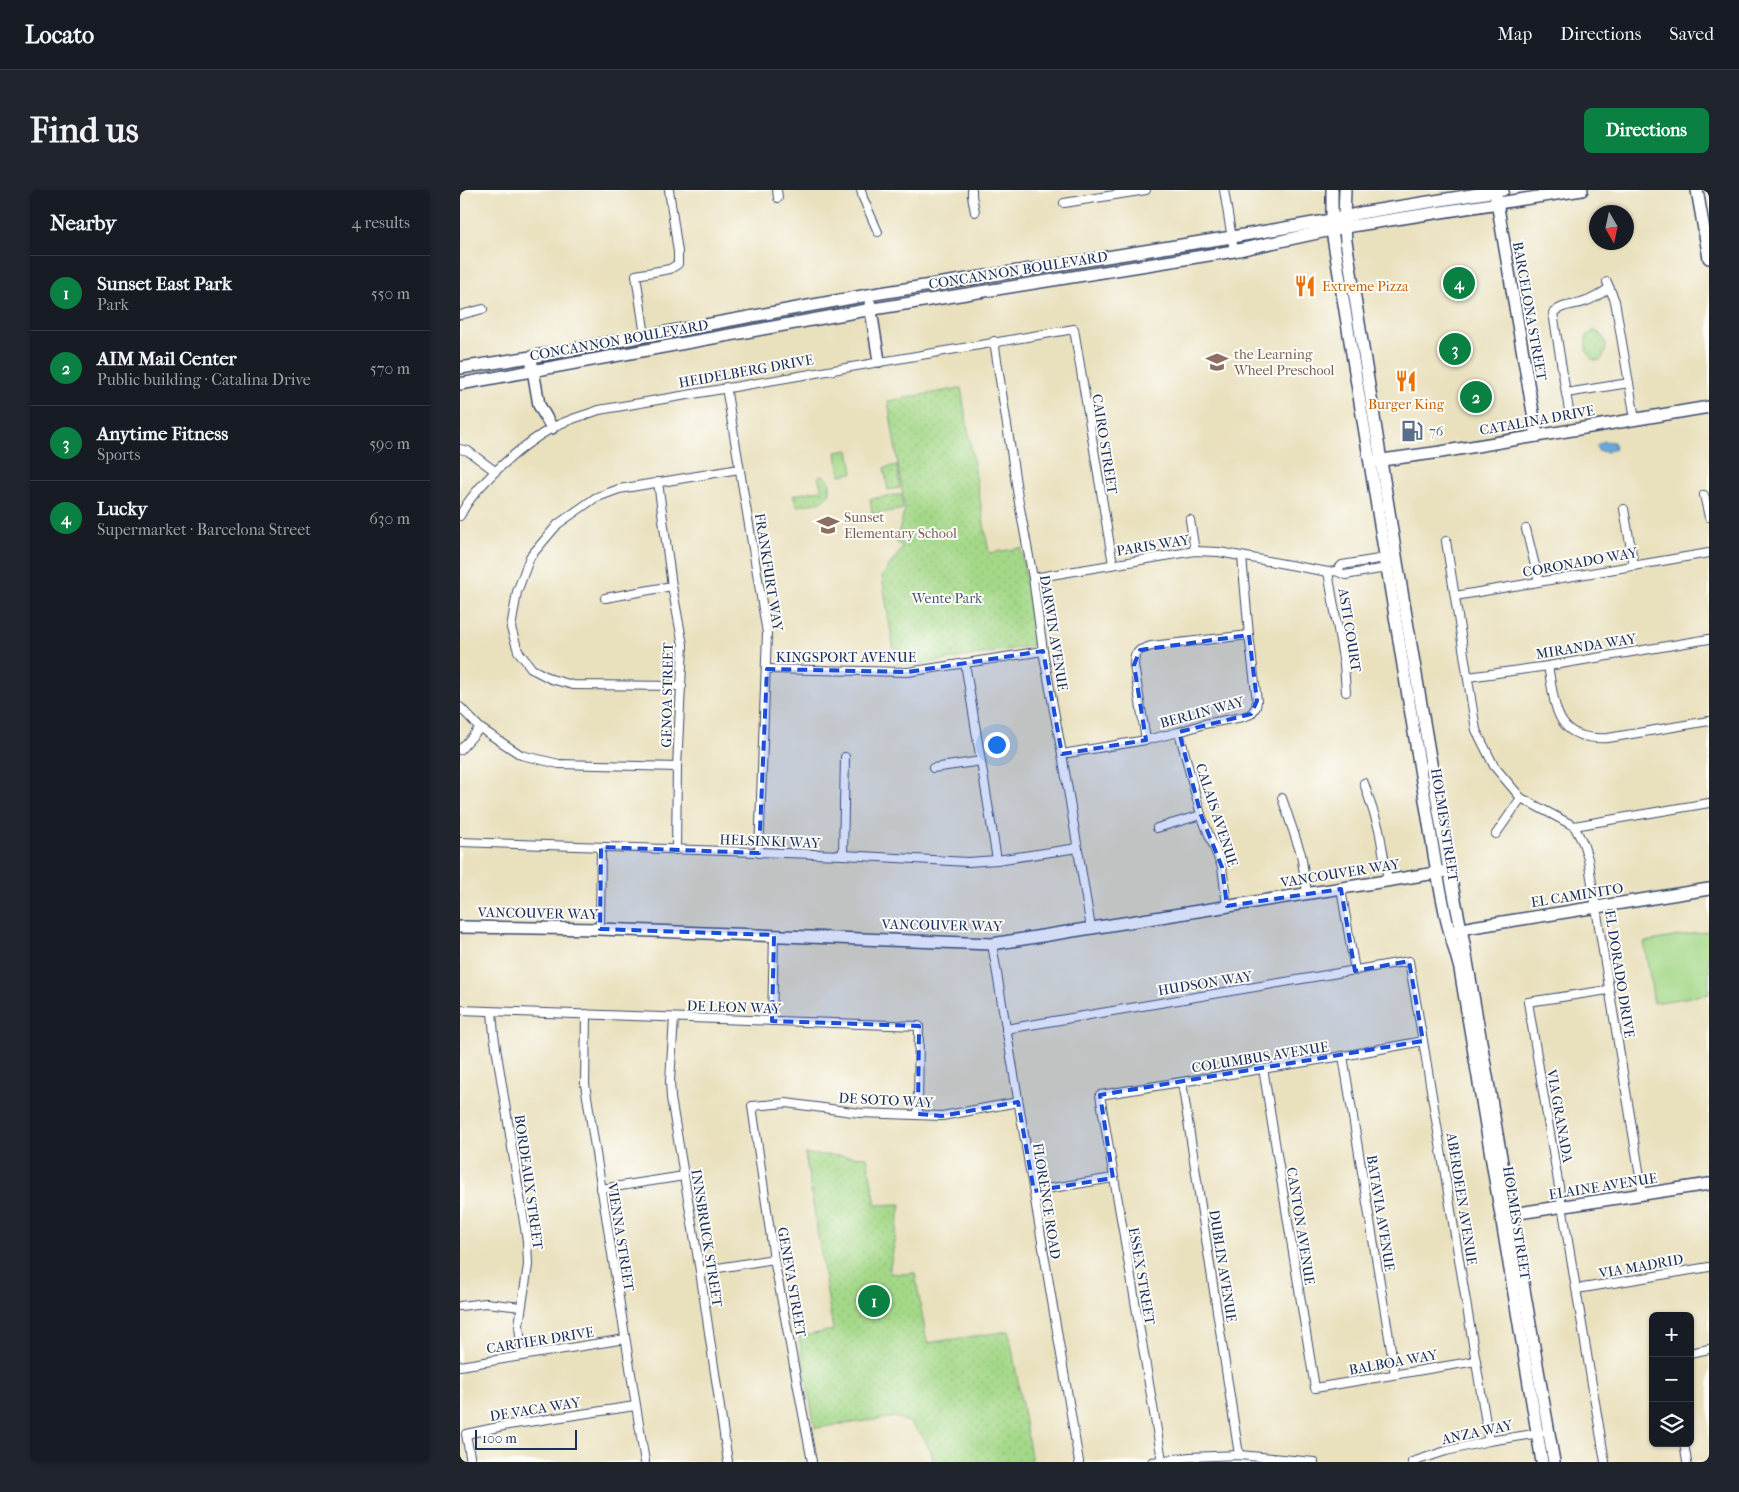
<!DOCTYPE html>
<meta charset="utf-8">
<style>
body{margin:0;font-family:"IM FELL French Canon",serif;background:#20242c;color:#f1f3f6}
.controls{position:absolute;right:15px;bottom:15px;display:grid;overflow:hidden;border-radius:8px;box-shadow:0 1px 4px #0004}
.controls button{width:45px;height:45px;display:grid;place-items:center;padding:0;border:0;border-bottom:1px solid #363941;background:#171b24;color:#f1f3f6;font:25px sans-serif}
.compass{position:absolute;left:1129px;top:15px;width:45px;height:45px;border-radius:50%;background:#171b24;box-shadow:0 1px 4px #0004;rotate:171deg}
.scale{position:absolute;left:15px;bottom:12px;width:102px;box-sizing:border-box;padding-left:5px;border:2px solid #1b2f5e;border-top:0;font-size:14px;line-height:18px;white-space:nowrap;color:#1b2f5e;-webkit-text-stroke:4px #fdfcf7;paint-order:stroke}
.you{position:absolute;left:536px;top:554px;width:18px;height:18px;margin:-12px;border:4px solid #fff;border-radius:50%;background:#1a73e8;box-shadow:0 0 0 8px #1a73e833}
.badge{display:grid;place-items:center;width:32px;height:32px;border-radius:50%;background:#0b8043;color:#fff;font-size:16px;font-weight:700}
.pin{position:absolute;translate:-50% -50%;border:2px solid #fff;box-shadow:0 1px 5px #0006}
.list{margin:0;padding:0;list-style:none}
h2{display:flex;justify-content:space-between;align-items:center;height:65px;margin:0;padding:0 20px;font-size:21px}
h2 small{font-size:16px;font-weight:400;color:#9ea1a6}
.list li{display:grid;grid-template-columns:32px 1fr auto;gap:15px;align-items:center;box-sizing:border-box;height:75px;padding:0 20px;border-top:1px solid #363941}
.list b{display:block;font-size:19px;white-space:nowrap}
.list p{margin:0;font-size:16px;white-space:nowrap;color:#9ea1a6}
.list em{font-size:16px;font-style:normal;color:#9ea1a6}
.icon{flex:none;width:28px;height:28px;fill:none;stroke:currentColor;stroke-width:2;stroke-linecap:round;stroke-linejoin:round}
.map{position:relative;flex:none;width:1249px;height:1272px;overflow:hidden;border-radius:8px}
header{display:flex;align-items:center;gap:30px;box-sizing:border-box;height:70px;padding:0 25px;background:#171b24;border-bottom:1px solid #363941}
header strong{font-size:24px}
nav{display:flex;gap:28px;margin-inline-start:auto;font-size:18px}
.intro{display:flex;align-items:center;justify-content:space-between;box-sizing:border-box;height:120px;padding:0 30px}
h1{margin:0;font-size:35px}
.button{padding:12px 22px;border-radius:8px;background:#0b8043;color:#fff;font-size:18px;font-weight:700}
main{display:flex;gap:30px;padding:0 30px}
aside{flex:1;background:#171b24;border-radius:8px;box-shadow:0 1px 4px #0004}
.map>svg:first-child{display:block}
.grass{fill:url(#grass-dots);stroke:#608473}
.garden{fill:#a4d888;stroke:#608473}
.water{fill:#66a6d9;stroke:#406a9c}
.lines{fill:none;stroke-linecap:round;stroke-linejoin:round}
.street-casing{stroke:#3a4a6c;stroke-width:10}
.secondary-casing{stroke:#3a4a6c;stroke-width:14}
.street{stroke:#fff;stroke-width:8}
.secondary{stroke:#fff;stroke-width:11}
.marked{fill:#1d4ed8;fill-opacity:0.2;stroke:#1d4ed8;stroke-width:4;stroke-dasharray:10 6;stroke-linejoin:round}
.labels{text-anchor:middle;stroke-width:4;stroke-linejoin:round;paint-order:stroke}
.street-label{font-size:14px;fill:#1b2f5e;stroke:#fdfcf7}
.food-label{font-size:14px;fill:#c56008;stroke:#fdfcf7;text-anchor:start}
.education-label{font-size:14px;fill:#785e54;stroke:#fdfcf7;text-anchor:start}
.service-label{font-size:14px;fill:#4e5e75;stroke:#fdfcf7;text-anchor:start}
.park-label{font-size:14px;fill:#3d5968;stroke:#fdfcf7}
</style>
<header>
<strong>Locato</strong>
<nav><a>Map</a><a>Directions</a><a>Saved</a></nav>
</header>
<div class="intro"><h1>Find us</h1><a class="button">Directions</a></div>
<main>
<aside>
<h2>Nearby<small>4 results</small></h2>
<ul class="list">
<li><span class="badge">1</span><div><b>Sunset East Park</b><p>Park</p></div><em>550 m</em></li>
<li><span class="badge">2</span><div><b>AIM Mail Center</b><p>Public building · Catalina Drive</p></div><em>570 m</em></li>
<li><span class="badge">3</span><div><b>Anytime Fitness</b><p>Sports</p></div><em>590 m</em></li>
<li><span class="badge">4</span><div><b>Lucky</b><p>Supermarket · Barcelona Street</p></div><em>630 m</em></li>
</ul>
</aside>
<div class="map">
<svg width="1249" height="1272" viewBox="0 0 1249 1272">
<defs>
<pattern id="grass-dots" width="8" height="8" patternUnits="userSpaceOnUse" patternTransform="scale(1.25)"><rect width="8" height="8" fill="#a4d888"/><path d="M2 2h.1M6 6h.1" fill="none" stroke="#8dba78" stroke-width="1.8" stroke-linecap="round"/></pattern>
</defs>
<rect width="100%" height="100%" fill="#fdfcf7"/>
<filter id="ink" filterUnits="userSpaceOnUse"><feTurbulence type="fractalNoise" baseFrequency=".02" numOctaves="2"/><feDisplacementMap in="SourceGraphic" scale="10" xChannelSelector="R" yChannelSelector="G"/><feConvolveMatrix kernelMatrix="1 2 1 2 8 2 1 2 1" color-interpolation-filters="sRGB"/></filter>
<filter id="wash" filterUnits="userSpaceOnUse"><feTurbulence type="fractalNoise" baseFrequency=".0096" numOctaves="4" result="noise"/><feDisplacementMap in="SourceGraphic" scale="20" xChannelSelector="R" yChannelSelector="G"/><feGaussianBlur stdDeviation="1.12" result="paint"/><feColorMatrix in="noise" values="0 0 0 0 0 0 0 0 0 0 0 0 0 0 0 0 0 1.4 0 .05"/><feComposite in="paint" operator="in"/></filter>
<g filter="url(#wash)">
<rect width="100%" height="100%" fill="#e9e0bd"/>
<g class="grass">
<path d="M1133,141L1138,142L1139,144L1142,145L1146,154L1145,163L1143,164V168L1138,171L1132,169L1126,160V147Z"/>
<path d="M501,198L529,363L561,358L576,451L570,456L450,476L436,475L422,386L443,357L436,352L445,319L428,211Z"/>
<path d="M437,275L440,298L428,300L424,278Z"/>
<path d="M361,285C367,287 370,290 370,296C372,314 349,314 337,316L333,305L361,300L362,299L358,288Z"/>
<path d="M441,304L443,319L414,324L412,323L410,309Z"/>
<path d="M345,964L407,967L416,1015L441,1014L429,1083L442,1084L455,1083L467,1153L549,1141L572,1272H473L472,1265L464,1248L449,1232L435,1227L355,1238L339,1147L373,1140Z"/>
</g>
<g class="garden">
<path d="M389,260L393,283L380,285L376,262Z"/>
<path d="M1249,741V804L1194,813L1184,752Z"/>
</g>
<path class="water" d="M1144,251L1154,252L1155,258L1147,262L1138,261L1137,255Z"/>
</g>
<g filter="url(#ink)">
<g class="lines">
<g class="street-casing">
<g id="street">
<path d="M317,0L318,8"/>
<path d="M401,0L403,8L418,42"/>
<path d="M512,0V6L515,22"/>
<path d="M764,0L774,61"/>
<path d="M604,13L686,0"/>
<path d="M1147,92L1155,111L1175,229"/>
<path d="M1149,98C1141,104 1134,109 1124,112C1112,116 1103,114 1093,123L1106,203L1169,193"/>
<path d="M0,125L23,119"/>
<path d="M185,146L176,85L210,79L218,74V62L209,0"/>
<path d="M534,151L559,313L573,388L583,461L602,564L631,738"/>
<path d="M266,197L307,443L299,663"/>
<path d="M1106,203L1109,220"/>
<path d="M0,259L8,261L35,281"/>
<path d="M198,292L212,396L223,455L217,577L216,660"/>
<path d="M1244,305L1249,327"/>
<path d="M1164,319L1174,376"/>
<path d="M0,326C14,296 63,254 92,238C106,230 123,226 139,220L614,139L653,374"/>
<path d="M730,330L735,361"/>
<path d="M1066,339L1079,392"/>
<path d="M986,351L1016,540L1034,576L1061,608L1114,636L1123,653L1128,669L1183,1005"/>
<path d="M876,381L882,375L919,369L927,373"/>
<path d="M868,382L884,474L886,502"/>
<path d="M573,388L735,361L759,362L868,382L876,381L885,385L920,379L929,373"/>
<path d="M995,406L1249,363"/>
<path d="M145,408L212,396"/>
<path d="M505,473L537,670"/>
<path d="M1088,476C1096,518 1094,551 1148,548L1249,531"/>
<path d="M307,479L448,482L583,461"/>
<path d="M1008,487L1088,476L1249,449"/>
<path d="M222,496L113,495L91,489L72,479L58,461L51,438L57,402L70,367L98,334L135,308L159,299L279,279"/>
<path d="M0,517L20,538L61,565L99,574L217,577"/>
<path d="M719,542L741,625L762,677L767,716"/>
<path d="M686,550L674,475L675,465L680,460L691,456L789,445"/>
<path d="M0,560L20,538"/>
<path d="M602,564L686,550L719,542L744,534L783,527L791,524L796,517L797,511L789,445L782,367"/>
<path d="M473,578L521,571"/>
<path d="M904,593L919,639L928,690"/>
<path d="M822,608L841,664L847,703"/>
<path d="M1114,636L1249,613"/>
<path d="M697,638L741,625"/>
<path d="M1036,644L1061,608"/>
<path d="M0,652L383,665L508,672L537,670L618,658"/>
<path d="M383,665L385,567"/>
<path d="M881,699L895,781"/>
<path d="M140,739L141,657"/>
<path d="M532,754L619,1272"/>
<path d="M0,820L459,836L458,924"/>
<path d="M32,822L34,845L67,1051L68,1075L59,1135L62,1166"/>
<path d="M126,824L125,894L185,1272"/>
<path d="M214,828L210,891L211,908L240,1081L268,1272"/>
<path d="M312,831L314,745"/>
<path d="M546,839L949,771L963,851L1029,1251"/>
<path d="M883,866L935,1184"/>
<path d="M803,878L855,1198L1016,1171"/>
<path d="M722,892L779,1265"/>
<path d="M141,999L224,986"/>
<path d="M574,1001L653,988"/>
<path d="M240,1081L314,1069"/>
<path d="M1117,1099L1249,1077"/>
<path d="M0,1116L26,1113L61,1117"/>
<path d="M1230,1163L1249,1159"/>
<path d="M0,1176L165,1149"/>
<path d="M1224,1253L1227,1272"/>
<path d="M702,1270L640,905L883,866L963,851"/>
<path d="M11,1272L6,1244L48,1235L175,1216"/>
<path d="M352,1272L314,1069L292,916L326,913L400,923L482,926L558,912"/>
<path d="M692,1272L730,1267L779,1265L854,1272"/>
<path d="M952,1272L986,1261L1029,1251L1080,1243"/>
<path d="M1145,1272L1068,812L1148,800"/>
</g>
</g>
<g class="secondary-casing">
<g id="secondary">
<path d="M872,0V41L977,683L987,732L1000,779L1082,1272"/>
<path d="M885,0L884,27L886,51L937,372L989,680L1004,754L1094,1272"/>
<path d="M1237,0L1249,68"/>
<path d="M1036,6L1077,246"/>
<path d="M410,114L419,171"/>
<path d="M72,174L79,215L92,238"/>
<path d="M0,178L71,167L408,105L772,47L871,30L900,23L1043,0"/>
<path d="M0,194L401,121L774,61L885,37L1122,0"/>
<path d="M915,271L981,262L1249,217"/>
<path d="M0,737L140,739L532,754L982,682"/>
<path d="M994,741L1012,737L1249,699"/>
<path d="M1046,1025L1249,994"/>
</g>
</g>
<use href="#street" class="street"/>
<use href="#secondary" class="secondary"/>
</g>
</g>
<path class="marked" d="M789,445L797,511L791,524L719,542L741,625L762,677L767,716L881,699L895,781L949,771L963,851L640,905L653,988L574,1001L558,912L482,926L458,924L459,836L312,831L314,745L140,739L141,657L299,663L307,479L448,482L583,461L602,564L686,550L674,475L680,460Z"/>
<defs>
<g id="restaurant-bare" transform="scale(1.725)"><path d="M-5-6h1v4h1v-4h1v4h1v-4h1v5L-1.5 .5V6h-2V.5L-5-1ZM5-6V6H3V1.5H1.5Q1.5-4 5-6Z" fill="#e8710a" stroke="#fdfcf7" stroke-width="2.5" paint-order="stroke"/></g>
<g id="school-bare" transform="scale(1.725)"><path d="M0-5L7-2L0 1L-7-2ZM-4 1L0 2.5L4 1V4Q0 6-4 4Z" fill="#8d6e63" stroke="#fdfcf7" stroke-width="2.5" paint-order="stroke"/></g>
<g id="fuel-bare" transform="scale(1.725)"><path d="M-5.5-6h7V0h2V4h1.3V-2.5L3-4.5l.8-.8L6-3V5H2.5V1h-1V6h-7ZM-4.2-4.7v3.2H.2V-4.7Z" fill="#5c6f8a" stroke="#fdfcf7" stroke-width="2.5" paint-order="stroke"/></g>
</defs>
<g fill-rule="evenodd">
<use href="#restaurant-bare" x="845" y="96"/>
<use href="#school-bare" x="757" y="172"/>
<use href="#restaurant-bare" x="946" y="191"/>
<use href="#fuel-bare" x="952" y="241"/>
<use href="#school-bare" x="368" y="335"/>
</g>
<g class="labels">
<g class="street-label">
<text transform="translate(558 80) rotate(-9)" y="5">CONCANNON BOULEVARD</text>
<text transform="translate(1070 121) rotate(80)" y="5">BARCELONA STREET</text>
<text transform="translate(159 150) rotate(-10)" y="5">CONCANNON BOULEVARD</text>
<text transform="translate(286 181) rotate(-10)" y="5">HEIDELBERG DRIVE</text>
<text transform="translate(1077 230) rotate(-10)" y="5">CATALINA DRIVE</text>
<text transform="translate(645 254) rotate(81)" y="5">CAIRO STREET</text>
<text transform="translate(693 355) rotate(-9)" y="5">PARIS WAY</text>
<text transform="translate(1120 372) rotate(-10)" y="5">CORONADO WAY</text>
<text transform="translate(309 382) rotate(81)" y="5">FRANKFURT WAY</text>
<text transform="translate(890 440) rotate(81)" y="5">ASTI COURT</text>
<text transform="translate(594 443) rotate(81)" y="5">DARWIN AVENUE</text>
<text transform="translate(1126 456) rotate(-9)" y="5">MIRANDA WAY</text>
<text x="386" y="472">KINGSPORT AVENUE</text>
<text transform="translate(207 505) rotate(-89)" y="5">GENOA STREET</text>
<text transform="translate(742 522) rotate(-15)" y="5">BERLIN WAY</text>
<text transform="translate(757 625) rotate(72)" y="5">CALAIS AVENUE</text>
<text transform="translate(985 635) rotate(81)" y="5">HOLMES STREET</text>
<text transform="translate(310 651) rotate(2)" y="5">HELSINKI WAY</text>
<text transform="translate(880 683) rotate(-9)" y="5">VANCOUVER WAY</text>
<text transform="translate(1117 705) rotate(-9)" y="5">EL CAMINITO</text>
<text transform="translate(78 723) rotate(1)" y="5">VANCOUVER WAY</text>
<text transform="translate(482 735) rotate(1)" y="5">VANCOUVER WAY</text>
<text transform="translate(1160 784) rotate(81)" y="5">EL DORADO DRIVE</text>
<text transform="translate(745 793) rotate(-9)" y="5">HUDSON WAY</text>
<text transform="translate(274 817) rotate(2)" y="5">DE LEON WAY</text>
<text transform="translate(800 867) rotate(-9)" y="5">COLUMBUS AVENUE</text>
<text transform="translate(426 910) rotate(3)" y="5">DE SOTO WAY</text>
<text transform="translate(1100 926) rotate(80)" y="5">VIA GRANADA</text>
<text transform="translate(69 992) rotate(82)" y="5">BORDEAUX STREET</text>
<text transform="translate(1143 996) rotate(-9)" y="5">ELAINE AVENUE</text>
<text transform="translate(1002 1009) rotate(81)" y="5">ABERDEEN AVENUE</text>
<text transform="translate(587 1011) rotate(81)" y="5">FLORENCE ROAD</text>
<text transform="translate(921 1023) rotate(81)" y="5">BATAVIA AVENUE</text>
<text transform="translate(1057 1033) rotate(81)" y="5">HOLMES STREET</text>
<text transform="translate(841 1036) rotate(81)" y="5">CANTON AVENUE</text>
<text transform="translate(161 1047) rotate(81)" y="5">VIENNA STREET</text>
<text transform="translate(247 1048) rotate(81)" y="5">INNSBRUCK STREET</text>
<text transform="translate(763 1076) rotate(81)" y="5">DUBLIN AVENUE</text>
<text transform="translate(1181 1076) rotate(-10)" y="5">VIA MADRID</text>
<text transform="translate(682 1086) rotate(80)" y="5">ESSEX STREET</text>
<text transform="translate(332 1092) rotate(80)" y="5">GENEVA STREET</text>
<text transform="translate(80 1150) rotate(-9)" y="5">CARTIER DRIVE</text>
<text transform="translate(933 1172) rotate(-10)" y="5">BALBOA WAY</text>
<text transform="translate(75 1219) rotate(-9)" y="5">DE VACA WAY</text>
<text transform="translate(1017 1242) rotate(-12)" y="5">ANZA WAY</text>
</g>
<g class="food-label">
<text x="862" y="101">Extreme Pizza</text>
<text x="946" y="219" text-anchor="middle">Burger King</text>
</g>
<g class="education-label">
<text x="774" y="169">the Learning<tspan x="774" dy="16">Wheel Preschool</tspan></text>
<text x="384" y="332">Sunset<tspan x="384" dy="16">Elementary School</tspan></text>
</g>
<g class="service-label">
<text x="969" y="246">76</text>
</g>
<g class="park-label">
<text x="487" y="413">Wente Park</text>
</g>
</g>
</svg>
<div class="controls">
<button>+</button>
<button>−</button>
<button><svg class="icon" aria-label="layers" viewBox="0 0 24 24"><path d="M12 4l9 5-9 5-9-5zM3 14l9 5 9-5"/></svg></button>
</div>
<svg class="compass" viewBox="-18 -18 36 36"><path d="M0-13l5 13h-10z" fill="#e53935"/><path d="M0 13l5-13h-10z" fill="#9ea1a6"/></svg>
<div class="scale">100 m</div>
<div class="you"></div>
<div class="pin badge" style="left:414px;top:1111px">1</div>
<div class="pin badge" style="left:1016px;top:207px">2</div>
<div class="pin badge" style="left:995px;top:159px">3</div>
<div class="pin badge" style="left:999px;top:93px">4</div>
</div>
</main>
